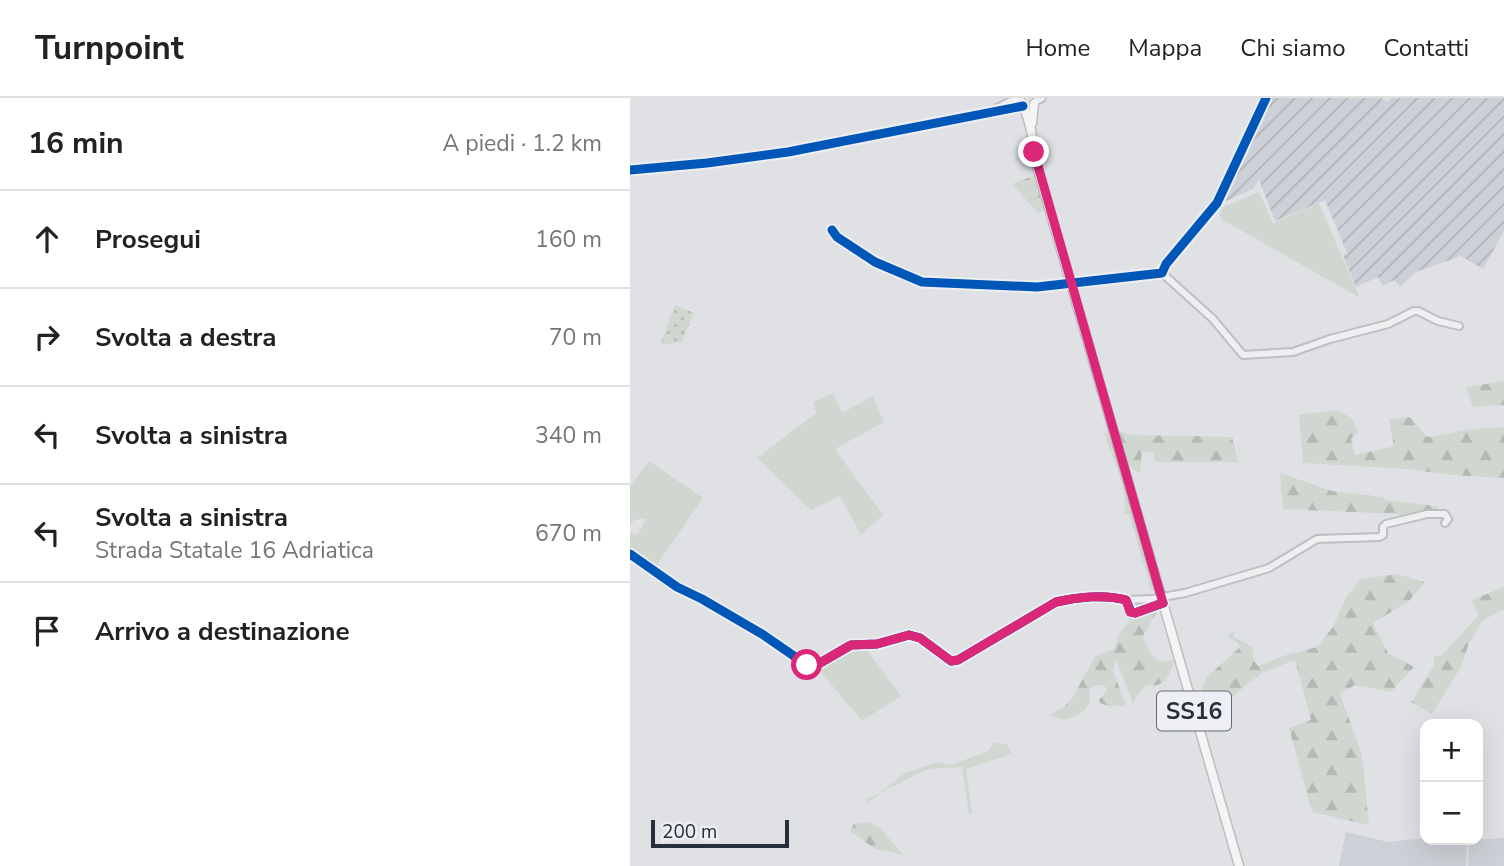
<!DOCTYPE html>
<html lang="it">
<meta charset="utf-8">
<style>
body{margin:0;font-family:"Nunito Sans",sans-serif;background:#f2f2f2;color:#222}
.controls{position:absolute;right:21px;bottom:21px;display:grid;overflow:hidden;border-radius:14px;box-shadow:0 7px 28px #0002}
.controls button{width:63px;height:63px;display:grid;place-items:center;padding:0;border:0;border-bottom:2px solid #e0e0e0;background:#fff;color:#222;font:35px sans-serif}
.scale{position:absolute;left:21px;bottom:18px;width:138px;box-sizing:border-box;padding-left:7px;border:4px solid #292e3b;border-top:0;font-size:19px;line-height:24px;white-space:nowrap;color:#292e3b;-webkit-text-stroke:5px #edeff4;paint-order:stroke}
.stop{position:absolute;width:21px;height:21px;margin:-16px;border:5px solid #db2777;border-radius:50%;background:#fff}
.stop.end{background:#db2777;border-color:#fff;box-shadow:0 2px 7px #0008}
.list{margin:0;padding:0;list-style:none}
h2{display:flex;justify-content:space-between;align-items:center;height:91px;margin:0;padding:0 28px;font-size:30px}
h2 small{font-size:23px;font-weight:400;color:#767676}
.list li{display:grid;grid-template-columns:46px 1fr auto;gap:21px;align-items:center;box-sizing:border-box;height:98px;padding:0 28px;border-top:2px solid #e0e0e0}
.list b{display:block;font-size:26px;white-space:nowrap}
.list p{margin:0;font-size:23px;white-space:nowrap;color:#767676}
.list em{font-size:23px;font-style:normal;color:#767676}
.icon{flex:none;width:38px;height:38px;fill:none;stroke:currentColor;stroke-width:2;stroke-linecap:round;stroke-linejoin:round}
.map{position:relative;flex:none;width:874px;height:768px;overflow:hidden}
header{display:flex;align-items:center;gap:42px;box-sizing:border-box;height:98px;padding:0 35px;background:#fff;border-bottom:2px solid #e0e0e0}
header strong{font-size:33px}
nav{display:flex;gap:38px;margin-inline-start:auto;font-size:24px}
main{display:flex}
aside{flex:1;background:#fff}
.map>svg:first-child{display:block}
.built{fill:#ced0d7}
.industrial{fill:url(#industrial-furrows)}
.green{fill:#d0d7d0}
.forest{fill:url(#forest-firs)}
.garden{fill:url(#garden-dots)}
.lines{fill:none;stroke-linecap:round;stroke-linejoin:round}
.minor-casing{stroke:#bebfc2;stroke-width:10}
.major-casing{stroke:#bcbec1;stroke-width:11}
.minor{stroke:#eeeff1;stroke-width:6}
.major{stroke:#f4f4f4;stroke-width:8}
.minor-bridge-casing{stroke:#bebfc2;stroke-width:10;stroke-linecap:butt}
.minor-bridge{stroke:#eeeff1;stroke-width:6}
.cycleway-casing{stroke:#edeff4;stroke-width:13}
.cycleway{stroke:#0057b8;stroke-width:9}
.route{stroke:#db2777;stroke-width:9}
.labels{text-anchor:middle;stroke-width:5;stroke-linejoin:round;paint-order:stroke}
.shield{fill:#edeff4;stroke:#646872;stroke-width:2}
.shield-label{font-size:23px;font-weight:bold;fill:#292e3b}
</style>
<header>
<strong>Turnpoint</strong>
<nav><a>Home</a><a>Mappa</a><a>Chi siamo</a><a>Contatti</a></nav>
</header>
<main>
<aside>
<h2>16 min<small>A piedi · 1.2 km</small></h2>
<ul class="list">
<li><svg class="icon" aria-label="ahead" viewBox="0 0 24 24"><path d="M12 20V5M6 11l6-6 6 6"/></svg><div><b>Prosegui</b></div><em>160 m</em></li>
<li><svg class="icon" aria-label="right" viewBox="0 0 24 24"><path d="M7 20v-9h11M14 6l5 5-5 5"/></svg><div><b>Svolta a destra</b></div><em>70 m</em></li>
<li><svg class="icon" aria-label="left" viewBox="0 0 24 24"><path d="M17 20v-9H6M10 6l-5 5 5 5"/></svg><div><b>Svolta a sinistra</b></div><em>340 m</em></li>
<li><svg class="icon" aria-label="left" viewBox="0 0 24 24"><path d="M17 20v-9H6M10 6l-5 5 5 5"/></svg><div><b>Svolta a sinistra</b><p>Strada Statale 16 Adriatica</p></div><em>670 m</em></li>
<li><svg class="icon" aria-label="arrive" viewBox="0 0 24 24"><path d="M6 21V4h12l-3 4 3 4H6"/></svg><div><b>Arrivo a destinazione</b></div></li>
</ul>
</aside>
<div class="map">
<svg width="874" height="768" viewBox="0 0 874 768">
<defs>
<pattern id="industrial-furrows" width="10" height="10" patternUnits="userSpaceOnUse" patternTransform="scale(1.75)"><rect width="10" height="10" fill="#ced0d7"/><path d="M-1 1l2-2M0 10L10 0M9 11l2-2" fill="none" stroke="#b1b3b9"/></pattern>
<pattern id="forest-firs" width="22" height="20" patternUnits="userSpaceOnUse" patternTransform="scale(1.75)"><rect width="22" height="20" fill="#d0d7d0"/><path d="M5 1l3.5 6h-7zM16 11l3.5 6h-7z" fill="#b3b9b4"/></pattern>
<pattern id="garden-dots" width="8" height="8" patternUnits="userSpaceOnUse" patternTransform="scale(1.75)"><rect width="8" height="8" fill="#d0d7d0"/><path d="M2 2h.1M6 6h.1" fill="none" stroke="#b3b9b4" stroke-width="1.8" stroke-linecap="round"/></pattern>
</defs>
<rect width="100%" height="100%" fill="#e0e1e4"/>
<g class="built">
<path d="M716,734L758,744L795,740L837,742L836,768H709Z"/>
<path d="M874,740V768H838L839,742Z"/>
</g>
<path class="industrial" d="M638,0H751L758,4L761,0H874V133L853,171L831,158L786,174L770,189L764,182L753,188L748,179L726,189L713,157L717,155L695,102L645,123L629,82L623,91L589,106Z"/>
<g class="green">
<path d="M629,94L643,125L689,105L730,200L593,122L589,118L593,109Z"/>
<path d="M203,295L212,315L243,298L254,324L205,351L253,417L231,437L210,398L181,412L127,360L186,315L183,304Z"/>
<path d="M479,334L526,491L521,492L499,416L494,417C499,390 482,360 474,335Z"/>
<path d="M19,363L73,400L24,471L0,455V434L5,437L9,435L16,420L4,422L0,428V388Z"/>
<path d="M220,548L235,549L271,598L232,623L185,567Z"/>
<path d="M364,645L377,646L382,656L336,671L342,716H339L332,669L299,671L286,676L269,686L258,690L236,706L238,700L248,696L275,675L308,664L320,667L345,658L357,654Z"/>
</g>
<g class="forest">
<path d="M405,77L415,112L408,115L382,86Z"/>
<path d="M874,283V307L843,309L836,289Z"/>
<path d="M706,312L722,320L728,334L721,341L725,357L764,348L759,321L780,319L797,339L843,331L874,329V380L822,377L777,371L673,365L669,317Z"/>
<path d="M488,332L501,337L602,339L608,364H526L523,355L512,353L510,376L497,366Z"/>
<path d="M650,375L702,393L753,399L755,402L807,408L809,413L774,420L768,416L653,411Z"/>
<path d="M767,476L795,484L779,503L743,525L758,555L784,569L761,594L725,587L710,596L732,657L739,727L682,714L659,630L681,622L665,562L632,575L594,605L570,616L565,601L569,598L576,580L610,549L608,545L598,539V536L603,534L604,539L622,549L624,563L628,568L653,558L687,549L703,529L716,499L731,481Z"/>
<path d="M874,489V511L852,523L838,548L831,569L802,616L781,604L804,567V558H811L848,518L842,502Z"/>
<path d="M529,510L513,538C520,556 525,569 546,561C542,568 540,578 534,583C520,595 518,575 503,606L486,561L483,572L496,608H478L470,605L469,602L476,594V589L472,587H464L459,593C464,610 449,618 434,622L420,617L435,608L443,599L465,558L484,551L489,537L499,523L497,519Z"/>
<path d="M240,724L250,730L274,757L245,751L220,733L224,726Z"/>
</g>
<path class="garden" d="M45,207L64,215L52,244L30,247Z"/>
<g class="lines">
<g class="minor-casing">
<g id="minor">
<path d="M406,3L412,0"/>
<path d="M367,10L387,0"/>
<path d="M0,72L77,65L158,54L393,8"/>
<path d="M202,132L207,139L245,164L292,184L387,189L433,187"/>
<path d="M532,175L583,221L613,257L663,254L700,241L758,226L784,213H788L808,223L829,228"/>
<path d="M448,186L532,175L536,166L587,105L636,0"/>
<path d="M0,456L47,489L72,501L132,536L177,567L190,565L221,547L247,546L279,537L290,540L321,563L328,562L426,504C447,499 475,496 496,502L501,514L505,515L533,505"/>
<path d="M538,498L555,495L639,470L687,441L749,439L753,437V429L756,426L797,416H815L818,421L815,425"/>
<path d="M496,502L523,501"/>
</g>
</g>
<g class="major-casing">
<g id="major">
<path d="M388,0L394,8L401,32L408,72L609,768"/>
<path d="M402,25L404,6"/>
</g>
</g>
<use href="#minor" class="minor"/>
<use href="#major" class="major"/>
<g class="minor-bridge-casing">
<g id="minor-bridge">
<path d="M433,187L448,186"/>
<path d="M523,501L538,498"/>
</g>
</g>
<use href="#minor-bridge" class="minor-bridge"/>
<g class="cycleway-casing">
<g id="cycleway">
<path d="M0,72L77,65L158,54L393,8"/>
<path d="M202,132L207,139L245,164L292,184L407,189L532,175L536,166L587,105L636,0"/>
<path d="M0,456L47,489L72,501L132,536L177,567L190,565L221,547L247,546L279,537L290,540L321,563L328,562L426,504C447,499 475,496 496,502L501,514L505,515L533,505"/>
</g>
</g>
<use href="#cycleway" class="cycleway"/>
</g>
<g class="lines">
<path class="route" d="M177,567L190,565L221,547L247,546L279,537L290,540L321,563L328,562L426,504C447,499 475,496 496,502L500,514L505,515L533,505L404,54"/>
</g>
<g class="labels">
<rect class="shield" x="527" y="593.5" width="74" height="39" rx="5"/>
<g class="shield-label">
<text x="564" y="621">SS16</text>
</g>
</g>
</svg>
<div class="controls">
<button>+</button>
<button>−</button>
</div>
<div class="scale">200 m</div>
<div class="stop" style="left:177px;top:567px"></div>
<div class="stop end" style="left:404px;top:54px"></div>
</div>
</main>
